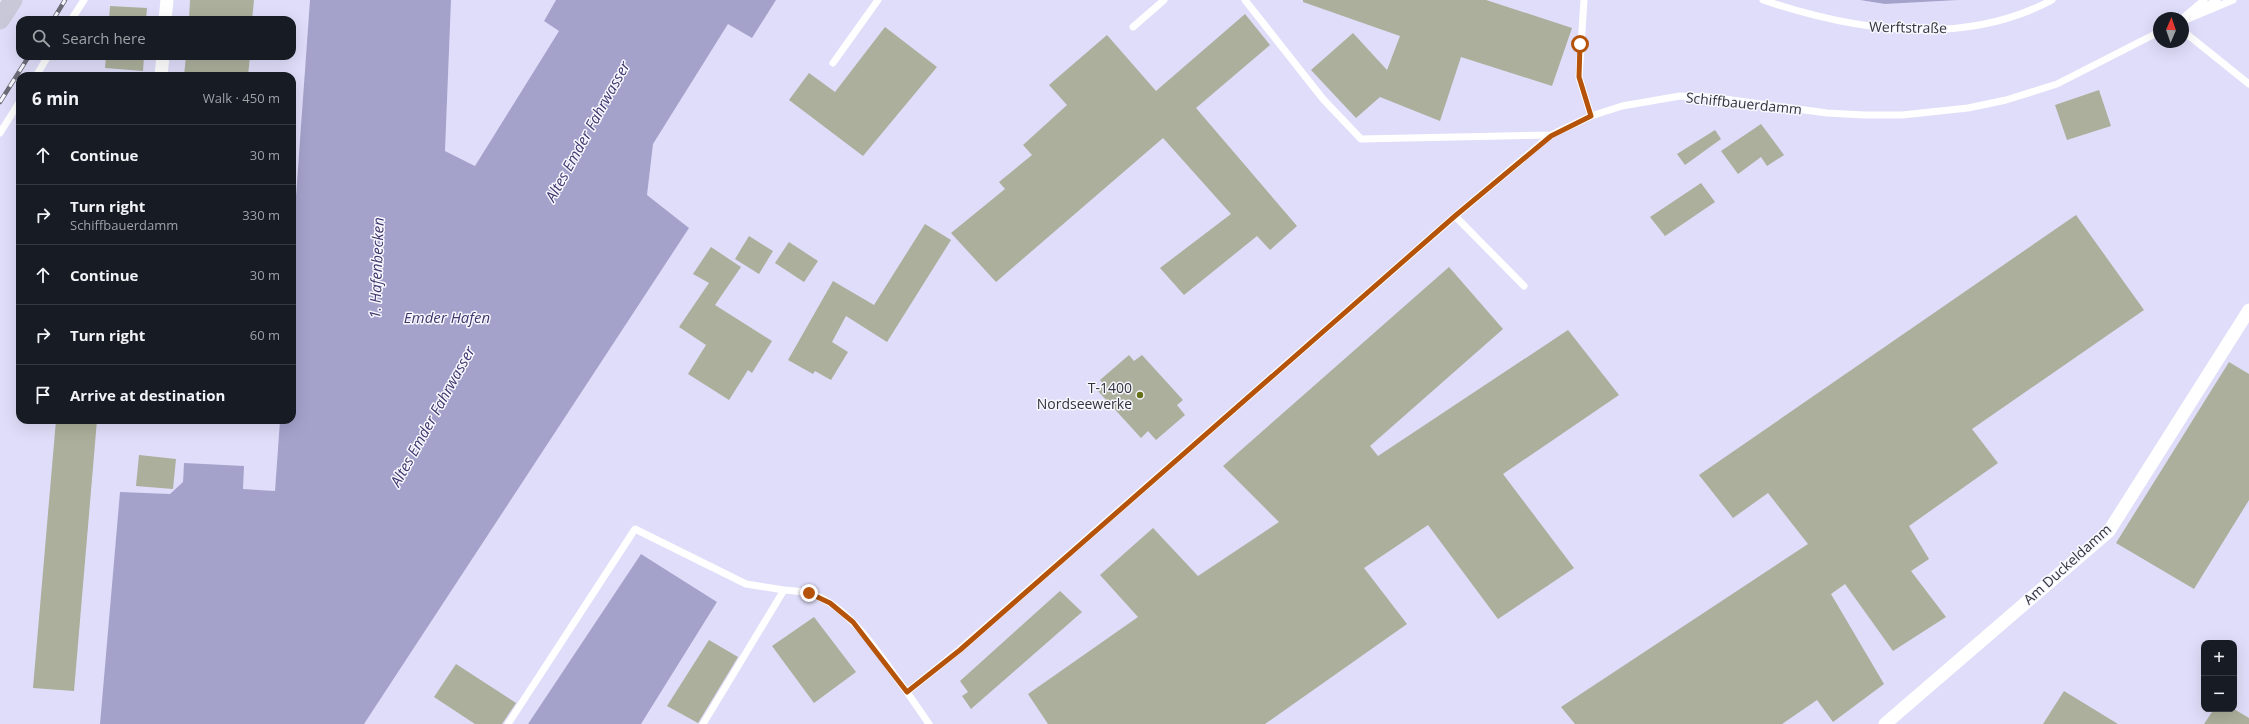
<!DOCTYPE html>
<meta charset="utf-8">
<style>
:root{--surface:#171b24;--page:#20242c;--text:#f1f3f6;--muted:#9ea1a6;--line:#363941}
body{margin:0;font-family:"Open Sans",sans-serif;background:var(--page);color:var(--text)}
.controls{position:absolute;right:12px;bottom:12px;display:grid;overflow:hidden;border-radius:8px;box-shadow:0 4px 16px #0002}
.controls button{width:36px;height:36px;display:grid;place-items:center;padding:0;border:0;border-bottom:1px solid var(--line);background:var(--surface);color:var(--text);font:20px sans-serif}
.compass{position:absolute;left:2153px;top:12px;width:36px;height:36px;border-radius:50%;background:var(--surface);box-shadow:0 4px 16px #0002;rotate:2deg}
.stop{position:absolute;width:12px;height:12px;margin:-9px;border:3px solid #b45309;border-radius:50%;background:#fff}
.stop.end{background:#b45309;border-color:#fff;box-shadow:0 1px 4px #0008}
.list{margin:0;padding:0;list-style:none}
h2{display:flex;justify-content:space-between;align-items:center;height:52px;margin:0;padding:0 16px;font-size:17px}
h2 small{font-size:13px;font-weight:400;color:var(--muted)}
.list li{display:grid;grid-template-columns:26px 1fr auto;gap:12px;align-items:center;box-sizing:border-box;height:60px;padding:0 16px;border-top:1px solid var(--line)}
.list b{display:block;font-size:15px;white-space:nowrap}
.list p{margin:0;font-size:13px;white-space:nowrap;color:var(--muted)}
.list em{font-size:13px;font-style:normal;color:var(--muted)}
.icon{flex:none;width:22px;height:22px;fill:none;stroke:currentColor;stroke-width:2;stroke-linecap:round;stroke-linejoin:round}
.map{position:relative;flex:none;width:2249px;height:724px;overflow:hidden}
.search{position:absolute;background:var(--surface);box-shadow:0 4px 16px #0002;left:16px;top:16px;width:280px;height:44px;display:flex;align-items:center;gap:10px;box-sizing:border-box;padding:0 14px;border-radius:12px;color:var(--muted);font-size:15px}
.panel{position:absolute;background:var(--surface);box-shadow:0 4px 16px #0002;left:16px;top:72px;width:280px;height:352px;border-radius:12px}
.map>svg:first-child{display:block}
</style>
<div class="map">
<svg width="2249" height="724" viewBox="0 0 2249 724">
<rect width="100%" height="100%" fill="#e9e8fd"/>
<path fill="#dfddf9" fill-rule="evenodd" d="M15 0H310L292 252V76H20V420H280L275 491 243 489V466L184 464 183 482 170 494 120 493 100 724H0V23ZM20 20H292V56H20Z
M451 0H556L544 21 559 31 476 166 445 151Z
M776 0H1860L1885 4 1958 0H2249V724H641L717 602 641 554 528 724H364L689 228 647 195 653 144 728 24 752 38ZM2159 18H2183V42H2159ZM2204 643H2234V709H2204Z"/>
<path fill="#a4a1cb" d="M310 0H451L445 151 475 166 559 31 544 21 556 0H776L752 38 728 24 653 144 647 195 689 228 364 724H100L120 492 170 494 183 482 184 463 244 466 243 489 275 491 280 420H292V252Z
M1860 0H1958L1885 4Z
M641 554 717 602 641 724H528Z"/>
<path fill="#abaf9b" d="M190 0H254L252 20H189Z
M1303 0H1486L1572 28 1552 86 1461 57 1440 121 1380 97 1356 118 1311 70 1353 33 1387 70 1400 36 1303 2Z
M110 6 147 8 146 20H109Z
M1245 14 1270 45 1196 108 1297 226 1270 250 1257 236 1184 295 1160 268 1231 214 1163 138 996 282 951 233 1005 189 999 182 1032 155 1023 145 1067 105 1049 85 1107 35 1156 91Z
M885 27 937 67 863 156 789 100 809 73 835 92Z
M106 56H144L143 71 105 68Z
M186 56H250L248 76H184Z
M2099 90 2111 126 2067 140 2055 105Z
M1761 124 1784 155 1767 166 1761 157 1738 174 1721 151Z
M1715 130 1721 139 1685 165 1677 154Z
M1701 183 1715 202 1665 236 1650 217Z
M2076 215 2144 310 1972 429 1998 463 1909 526 1929 559 1911 571 1946 617 1893 651 1845 584 1831 594 1884 684 1833 722 1817 700 1782 724H1575L1561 707 1808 544 1768 493 1733 518 1699 475Z
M925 224 951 240 887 342 846 316 832 342 848 352 831 380 815 371 813 374 788 360 833 281 874 305Z
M749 236 773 251 759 274 735 259Z
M789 242 818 261 804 282 775 263Z
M711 247 741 267 715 305 772 341 752 373 748 370 729 400 688 374 706 345 679 327 709 283 693 274Z
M1449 267 1503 329 1370 446 1378 456 1568 330 1619 395 1503 474 1574 568 1498 619 1428 525 1364 568 1407 624 1265 724H1048L1028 694 1138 617 1100 575 1153 528 1198 576 1279 522 1223 466Z
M1129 355 1134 361 1142 355 1183 400 1177 405 1185 415 1156 440 1148 431 1141 438 1098 391 1104 385 1100 380Z
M2229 362 2249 374V500L2194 589 2116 543Z
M56 420H97L74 691 33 688Z
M139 455 176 459 173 489 136 486Z
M1060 591 1082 612 971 709 962 696 968 692 960 681Z
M814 617 856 672 814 703 772 646Z
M709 640 738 657 698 723 667 706Z
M456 664 516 703 502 724H475L434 697Z
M2064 691 2118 724H2043Z
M2214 709H2234L2249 718V724H2204Z"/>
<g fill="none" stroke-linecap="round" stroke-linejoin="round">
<path stroke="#fff" stroke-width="7" d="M1245 0 1323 99 1361 139 1551 135
M1584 0 1579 77 1591 116
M1763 0C1855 31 1962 48 2052 0
M2200 10 2217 0
M2183 18 2204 0
M71 20 84 0
M2183 21 2233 0
M1133 27 1164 0
M2183 31 2249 84
M833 63 878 0
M36 76 48 56
M0 133 20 101
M1455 216 1524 286
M907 692 929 724
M508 724 635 529 746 584 784 590
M703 724 784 590C792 591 801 591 808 593 850 604 882 659 907 692L959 650 1455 216 1551 135 1591 116 1622 106 1680 96 1709 97 1827 113 1864 115H1902L1968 108 2006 100 2057 84 2159 32"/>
<path stroke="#fff" stroke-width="13" d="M165 20 167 0
M161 76 163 56
M1885 724 2109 531 2249 310"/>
<path stroke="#c9c8d9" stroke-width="19" d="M0 20 13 0"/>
<defs>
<path id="rail" d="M53 20 65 0
M0 102 29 56"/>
</defs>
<use href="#rail" stroke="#6c6b77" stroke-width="4.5"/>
<use href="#rail" stroke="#f7f7ff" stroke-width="3" stroke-dasharray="9" stroke-linecap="butt"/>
</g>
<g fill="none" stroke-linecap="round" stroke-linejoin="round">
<path stroke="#b45309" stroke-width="5" d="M809 593 830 603 853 622 907 692 960 650 1455 216 1551 136 1591 116 1579 77 1580 44"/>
</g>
<circle fill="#66711a" stroke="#f7f7ff" stroke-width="1.5" cx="1140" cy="395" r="4"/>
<g text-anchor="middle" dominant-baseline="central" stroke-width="3" stroke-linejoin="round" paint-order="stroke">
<g font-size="14" fill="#34333b" stroke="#f7f7ff">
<text transform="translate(1908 27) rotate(1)">Werftstraße</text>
<text transform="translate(1744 103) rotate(6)">Schiffbauerdamm</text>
<text transform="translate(2067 564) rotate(-42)">Am Duckeldamm</text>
</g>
<g font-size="14" fill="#34333b" stroke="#f7f7ff" text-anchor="end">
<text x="1132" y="387">T-1400<tspan x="1132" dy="16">Nordseewerke</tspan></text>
</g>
<g font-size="15" font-style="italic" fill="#40366d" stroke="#f7f7ff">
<text transform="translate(587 131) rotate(-61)">Altes Emder Fahrwasser</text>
<text transform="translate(376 268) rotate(-88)">1. Hafenbecken</text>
<text x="447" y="317">Emder Hafen</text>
<text transform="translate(432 416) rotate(-61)">Altes Emder Fahrwasser</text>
</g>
</g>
</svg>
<div class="controls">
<button>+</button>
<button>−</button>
</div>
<svg class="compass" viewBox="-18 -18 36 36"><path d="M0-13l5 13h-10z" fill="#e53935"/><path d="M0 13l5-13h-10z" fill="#9ea1a6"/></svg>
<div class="stop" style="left:1580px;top:44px"></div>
<div class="stop end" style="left:809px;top:593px"></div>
<div class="search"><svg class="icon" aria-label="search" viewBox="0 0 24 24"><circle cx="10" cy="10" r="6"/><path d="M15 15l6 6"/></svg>Search here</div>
<section class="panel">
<h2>6 min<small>Walk · 450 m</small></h2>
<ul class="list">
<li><svg class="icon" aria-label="ahead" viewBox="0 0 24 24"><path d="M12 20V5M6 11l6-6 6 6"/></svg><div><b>Continue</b></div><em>30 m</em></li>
<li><svg class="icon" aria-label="right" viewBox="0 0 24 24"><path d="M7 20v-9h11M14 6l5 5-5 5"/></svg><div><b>Turn right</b><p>Schiffbauerdamm</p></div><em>330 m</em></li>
<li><svg class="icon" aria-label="ahead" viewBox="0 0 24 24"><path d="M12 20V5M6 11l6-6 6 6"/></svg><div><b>Continue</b></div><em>30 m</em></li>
<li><svg class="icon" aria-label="right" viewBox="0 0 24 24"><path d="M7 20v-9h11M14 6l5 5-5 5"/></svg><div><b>Turn right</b></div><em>60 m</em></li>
<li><svg class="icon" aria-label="arrive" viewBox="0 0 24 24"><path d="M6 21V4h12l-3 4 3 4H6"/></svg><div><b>Arrive at destination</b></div></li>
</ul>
</section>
</div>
